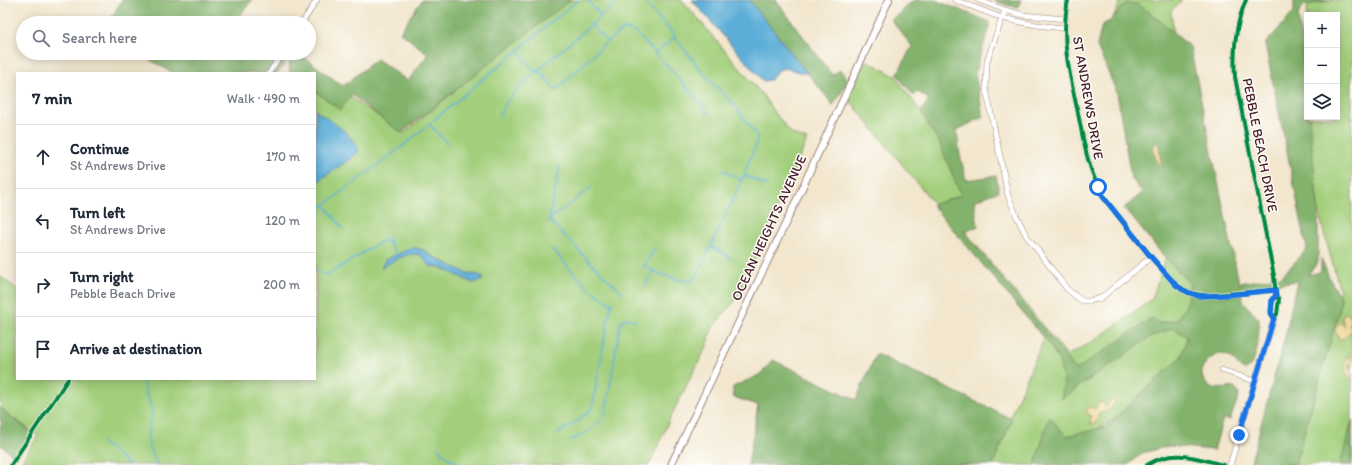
<!DOCTYPE html>
<meta charset="utf-8">
<style>
:root{--surface:#fff;--page:#f2f2f3;--text:#1f2937;--muted:#747a83;--line:#e0e1e3}
body{margin:0;font-family:Itim,sans-serif;background:var(--page);color:var(--text)}
.controls{position:absolute;right:12px;top:12px;display:grid;overflow:hidden;border-radius:0px;box-shadow:0 2px 10px #0003}
.controls button{width:36px;height:36px;display:grid;place-items:center;padding:0;border:0;border-bottom:1px solid var(--line);background:var(--surface);color:var(--text);font:20px sans-serif}
.stop{position:absolute;width:12px;height:12px;margin:-9px;border:3px solid #1a73e8;border-radius:50%;background:#fff}
.stop.end{background:#1a73e8;border-color:#fff;box-shadow:0 1px 4px #0008}
.list{margin:0;padding:0;list-style:none}
h2{display:flex;justify-content:space-between;align-items:center;height:52px;margin:0;padding:0 16px;font-size:17px}
h2 small{font-size:13px;font-weight:400;color:var(--muted)}
.list li{display:grid;grid-template-columns:26px 1fr auto;gap:12px;align-items:center;box-sizing:border-box;height:64px;padding:0 16px;border-top:1px solid var(--line)}
.list b{display:block;font-size:15px;white-space:nowrap}
.list p{margin:0;font-size:13px;white-space:nowrap;color:var(--muted)}
.list em{font-size:13px;font-style:normal;color:var(--muted)}
.icon{flex:none;width:22px;height:22px;fill:none;stroke:currentColor;stroke-width:2;stroke-linecap:round;stroke-linejoin:round}
.map{position:relative;flex:none;width:1352px;height:465px;overflow:hidden}
.search{position:absolute;background:var(--surface);box-shadow:0 2px 10px #0003;left:16px;top:16px;width:300px;height:44px;display:flex;align-items:center;gap:10px;box-sizing:border-box;padding:0 14px;border-radius:22px;color:var(--muted);font-size:15px}
.panel{position:absolute;background:var(--surface);box-shadow:0 2px 10px #0003;left:16px;top:72px;width:300px;height:308px;border-radius:0px}
.map>svg:first-child{display:block}
</style>
<div class="map">
<svg width="1352" height="465" viewBox="0 0 1352 465">
<rect width="100%" height="100%" fill="#fdfcf7"/>
<filter id="ink" filterUnits="userSpaceOnUse"><feTurbulence type="fractalNoise" baseFrequency=".025" numOctaves="2"/><feDisplacementMap in="SourceGraphic" scale="8" xChannelSelector="R" yChannelSelector="G"/><feConvolveMatrix kernelMatrix="1 2 1 2 8 2 1 2 1" color-interpolation-filters="sRGB"/></filter>
<filter id="wash" filterUnits="userSpaceOnUse"><feTurbulence type="fractalNoise" baseFrequency=".012" numOctaves="4" result="noise"/><feDisplacementMap in="SourceGraphic" scale="16" xChannelSelector="R" yChannelSelector="G"/><feGaussianBlur stdDeviation="0.9" result="paint"/><feColorMatrix in="noise" values="0 0 0 0 0 0 0 0 0 0 0 0 0 0 0 0 0 1.4 0 .05"/><feComposite in="paint" operator="in"/></filter>
<g filter="url(#wash)">
<rect width="100%" height="100%" fill="#f2e6cd"/>
<path fill="#a3cf7c" stroke="#767754" fill-rule="evenodd" d="M565 0H682L765 98 773 111 792 134 807 140 738 297 713 327 710 334 708 344 673 412 649 465H19L38 436 0 408V276L17 289V379H315V74L404 133Z
M1121 0H1182L1171 11 1183 107 1215 315 1156 395 1097 429 1049 442 1041 465H989L1044 339 848 98 866 60 895 76 955 159 968 235 1067 355 1089 344 1152 299 1168 250 1109 27Z
M1309 0H1352V465H1289L1340 290 1322 226 1294 77ZM1307 15H1337V117H1307Z"/>
<path fill="#82b26c" stroke="#66684c" d="M122 0H252L238 18 244 23H108Z
M422 0H570L401 133 352 95 340 110 315 91V73H290L289 57 278 73H173L138 53H298L343 86 377 59 408 81 428 54 400 32Z
M749 0H776L832 75 840 70 848 79C844 89 839 97 833 105Z
M914 0H935L990 22 989 28 975 72 983 117 957 130 959 150 966 180 996 176 999 191 974 201 978 226 964 232 1076 370 1152 318 1159 323 1177 320 1186 305 1190 284 1167 260 1124 208 1142 193 1131 178 1117 93 1097 46 1102 25 1110 21 1126 3 1138 4 1159 20 1190 47 1239 283 1281 277 1307 249 1265 44 1294 12V0H1333L1303 6 1298 15 1307 102V117H1309L1318 208V262L1308 275 1321 272V258L1330 280 1341 298 1340 308 1295 465H1250L1286 333 1297 281 1240 288 1244 303 1259 319C1259 333 1259 360 1246 370 1240 369 1238 365 1234 360 1222 348 1209 357 1202 368 1200 391 1219 390 1235 387L1239 395 1230 420 1223 419 1214 450 1169 446 1142 453 1128 465H1035L1049 416 1066 436 1105 427 1181 357 1187 337 1173 328 1150 337 1061 399 1064 382 1059 360 1046 339 932 205 961 195 939 142 921 112 929 99 918 92 914 96 897 75 912 46 891 20Z
M993 0H1021L1018 7 1006 5Z
M876 354 1012 419 993 465H748L758 405 733 397V387L761 374 773 360 856 400Z
M0 408 32 433 16 458 0 444V426L2 423 0 421Z
M1352 420V465H1340Z"/>
<path fill="#eeda9e" stroke="#9c7c64" d="M1156 143H1158C1159 147 1161 163 1161 165L1158 164 1154 153V146Z
M1346 313 1351 317V322L1349 324 1352 330 1344 338 1340 340 1335 330 1338 323H1340L1345 328 1342 318 1343 314Z
M1352 355V362L1349 364 1348 369 1352 372V380C1344 375 1341 359 1352 355Z
M1112 399H1114L1115 400C1113 409 1107 411 1099 414L1095 424H1091L1090 423 1091 416 1087 413 1086 409 1090 407 1095 409 1099 402H1102L1106 406Z"/>
<path fill="#5caed8" stroke="#536682" d="M692 0H749L808 74 784 68 777 71 771 80 763 81Z
M315 110C330 121 353 133 359 151L353 157 315 183Z
M411 248H416L423 250 432 256 464 272 482 276 483 280 473 283C458 277 447 267 430 266 426 263 425 259 422 256 411 249 390 263 381 268L385 260Z"/>
<g fill="none" stroke-linecap="round" stroke-linejoin="round">
<path stroke="#5caed8" stroke-width="1.5" d="M587 0 600 15
M643 0 668 28 702 72 733 104 757 136 756 144 744 175 700 270C698 273 696 278 692 280 683 285 654 271 644 267L655 248
M591 24 607 42
M518 50 533 70 540 72 556 90 607 42 620 32 625 29 636 33 675 74 705 109 708 115
M656 53 675 37
M499 116 507 101 522 84 620 0
M429 124 447 143
M722 170 742 180
M744 175 767 186
M324 204 343 229
M315 212 403 146 578 0
M550 219 591 188
M549 220 560 165
M548 221 549 220 593 265 623 293
M388 235 391 245
M712 247 731 258
M552 249 585 285 611 304 613 303
M316 269 322 274 327 275 384 240 391 246 396 256
M645 286 653 270
M143 379C142 390 150 401 152 412 152 417 150 422 149 427 146 442 150 453 158 465
M557 434 579 420 592 408 611 304
M572 440C586 433 598 427 606 412L620 324 625 318 635 320
M102 442 129 465
M437 447 446 456 461 465"/>
</g>
</g>
<g filter="url(#ink)">
<g fill="none" stroke-linecap="round" stroke-linejoin="round">
<defs>
<path id="minor" d="M955 0 1002 18 1036 25 1064 28
M978 0 1005 10 1023 15 1065 19
M1068 0C1060 38 1070 76 1078 113 1084 144 1088 170 1104 198L1151 257 1176 285 1189 293 1206 296 1275 290
M1246 0C1235 25 1233 50 1235 77L1274 276 1276 296 1279 299 1277 314 1274 318 1271 313 1273 299 1276 296
M1005 10 987 61 986 89 1008 195 1016 215 1026 235 1067 289 1078 298 1083 301H1089L1101 298 1151 257
M302 23 317 0
M269 73 282 53
M1222 370 1254 381
M11 465 68 379
M1147 465C1173 448 1196 458 1224 465
M1230 465 1274 318"/>
<path id="major" d="M671 465 797 199 889 0"/>
</defs>
<use href="#minor" stroke="#9e827c" stroke-width="6"/>
<use href="#major" stroke="#9e827c" stroke-width="8"/>
<use href="#minor" stroke="#fff" stroke-width="5"/>
<use href="#major" stroke="#fff" stroke-width="6"/>
<defs>
<path id="cycleway" d="M1068 0C1060 38 1070 76 1078 113 1084 144 1088 170 1104 198L1151 257 1176 285 1189 293 1206 296 1275 290
M1246 0C1235 25 1233 50 1235 77L1274 276 1276 296 1279 299 1277 314 1274 318 1271 313 1273 299 1276 296
M11 465 68 379
M1147 465C1173 448 1196 458 1224 465"/>
</defs>
<use href="#cycleway" stroke="#fdfcf7" stroke-width="6"/>
<use href="#cycleway" stroke="#00873e" stroke-width="4"/>
</g>
</g>
<g fill="none" stroke-linecap="round" stroke-linejoin="round" filter="url(#ink)">
<path stroke="#1a73e8" stroke-width="5" d="M1098 187 1104 198 1151 257 1176 285 1183 290 1198 296H1206L1228 295 1275 290 1276 296 1272 299 1271 313 1274 318 1239 435"/>
</g>
<g text-anchor="middle" dominant-baseline="central" stroke-width="3" stroke-linejoin="round" paint-order="stroke">
<g font-size="14" fill="#4a1f2b" stroke="#fdfcf7">
<text transform="translate(1088 98) rotate(80)">ST ANDREWS DRIVE</text>
<text transform="translate(1260 145) rotate(79)">PEBBLE BEACH DRIVE</text>
<text transform="translate(769 228) rotate(-65)">OCEAN HEIGHTS AVENUE</text>
</g>
</g>
</svg>
<div class="controls">
<button>+</button>
<button>−</button>
<button><svg class="icon" aria-label="layers" viewBox="0 0 24 24"><path d="M12 4l9 5-9 5-9-5zM3 14l9 5 9-5"/></svg></button>
</div>
<div class="stop" style="left:1098px;top:187px"></div>
<div class="stop end" style="left:1239px;top:435px"></div>
<div class="search"><svg class="icon" aria-label="search" viewBox="0 0 24 24"><circle cx="10" cy="10" r="6"/><path d="M15 15l6 6"/></svg>Search here</div>
<section class="panel">
<h2>7 min<small>Walk · 490 m</small></h2>
<ul class="list">
<li><svg class="icon" aria-label="ahead" viewBox="0 0 24 24"><path d="M12 20V5M6 11l6-6 6 6"/></svg><div><b>Continue</b><p>St Andrews Drive</p></div><em>170 m</em></li>
<li><svg class="icon" aria-label="left" viewBox="0 0 24 24"><path d="M17 20v-9H6M10 6l-5 5 5 5"/></svg><div><b>Turn left</b><p>St Andrews Drive</p></div><em>120 m</em></li>
<li><svg class="icon" aria-label="right" viewBox="0 0 24 24"><path d="M7 20v-9h11M14 6l5 5-5 5"/></svg><div><b>Turn right</b><p>Pebble Beach Drive</p></div><em>200 m</em></li>
<li><svg class="icon" aria-label="arrive" viewBox="0 0 24 24"><path d="M6 21V4h12l-3 4 3 4H6"/></svg><div><b>Arrive at destination</b></div></li>
</ul>
</section>
</div>
